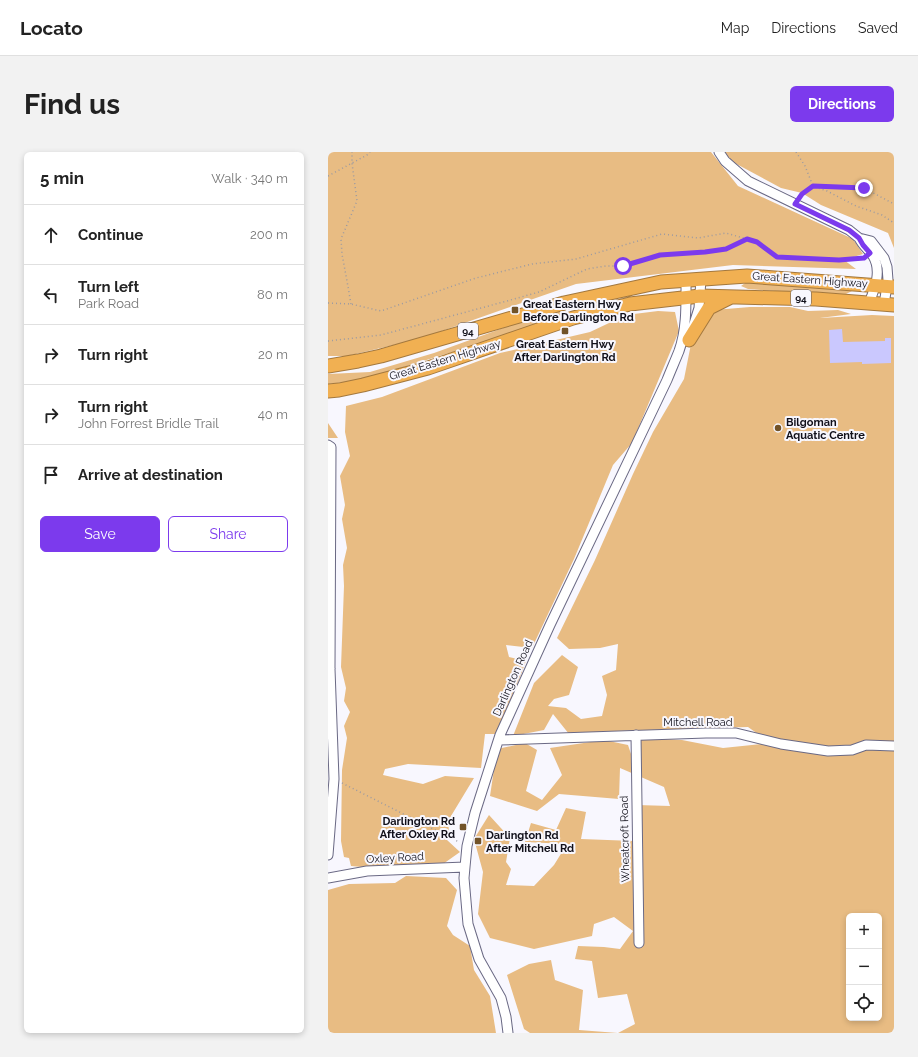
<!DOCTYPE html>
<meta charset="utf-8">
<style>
:root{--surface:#fff;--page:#f2f2f2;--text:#222;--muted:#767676;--line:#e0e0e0;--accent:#7c3aed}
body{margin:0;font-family:Raleway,sans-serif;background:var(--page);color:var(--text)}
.controls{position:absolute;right:12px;bottom:12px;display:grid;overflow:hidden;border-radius:6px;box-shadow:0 2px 6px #0003}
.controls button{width:36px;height:36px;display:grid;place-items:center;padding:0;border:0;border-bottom:1px solid var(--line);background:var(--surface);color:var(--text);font:20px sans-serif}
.stop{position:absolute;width:12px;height:12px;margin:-9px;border:3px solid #7c3aed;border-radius:50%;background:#fff}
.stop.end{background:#7c3aed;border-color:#fff;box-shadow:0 1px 4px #0008}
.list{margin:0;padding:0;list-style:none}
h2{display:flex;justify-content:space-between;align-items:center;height:52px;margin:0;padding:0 16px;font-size:17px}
h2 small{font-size:13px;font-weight:400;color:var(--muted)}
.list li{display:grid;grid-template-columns:26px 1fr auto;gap:12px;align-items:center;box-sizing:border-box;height:60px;padding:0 16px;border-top:1px solid var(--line)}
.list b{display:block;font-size:15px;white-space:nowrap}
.list p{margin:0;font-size:13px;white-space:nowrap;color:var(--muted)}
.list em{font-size:13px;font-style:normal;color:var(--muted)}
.actions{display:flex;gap:8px;padding:12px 16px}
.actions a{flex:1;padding:9px 0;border:1px solid var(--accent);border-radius:6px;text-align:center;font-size:14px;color:var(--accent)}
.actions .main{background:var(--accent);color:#fff}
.icon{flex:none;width:22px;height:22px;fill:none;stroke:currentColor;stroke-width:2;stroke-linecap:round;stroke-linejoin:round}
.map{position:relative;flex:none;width:566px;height:881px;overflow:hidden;border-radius:6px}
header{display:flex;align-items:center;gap:24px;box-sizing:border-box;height:56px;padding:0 20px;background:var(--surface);border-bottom:1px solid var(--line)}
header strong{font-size:19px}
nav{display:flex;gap:22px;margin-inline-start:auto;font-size:14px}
.intro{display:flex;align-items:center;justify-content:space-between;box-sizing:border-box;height:96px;padding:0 24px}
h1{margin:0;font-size:28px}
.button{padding:10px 18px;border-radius:6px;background:var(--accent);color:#fff;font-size:14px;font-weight:700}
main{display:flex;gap:24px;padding:0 24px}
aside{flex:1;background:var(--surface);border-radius:6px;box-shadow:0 2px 6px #0003}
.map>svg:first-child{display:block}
</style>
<header>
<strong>Locato</strong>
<nav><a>Map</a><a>Directions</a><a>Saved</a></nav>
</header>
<div class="intro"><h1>Find us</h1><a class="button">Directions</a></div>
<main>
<aside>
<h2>5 min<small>Walk · 340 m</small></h2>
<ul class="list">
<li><svg class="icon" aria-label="ahead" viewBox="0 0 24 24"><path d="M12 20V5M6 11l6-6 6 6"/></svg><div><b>Continue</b></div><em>200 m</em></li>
<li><svg class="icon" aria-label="left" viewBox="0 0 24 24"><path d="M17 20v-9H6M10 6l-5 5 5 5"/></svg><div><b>Turn left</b><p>Park Road</p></div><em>80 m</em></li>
<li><svg class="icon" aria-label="right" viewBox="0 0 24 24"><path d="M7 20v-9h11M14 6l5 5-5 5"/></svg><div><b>Turn right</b></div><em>20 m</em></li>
<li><svg class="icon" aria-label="right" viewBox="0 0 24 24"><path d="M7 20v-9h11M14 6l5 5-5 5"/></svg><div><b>Turn right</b><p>John Forrest Bridle Trail</p></div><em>40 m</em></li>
<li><svg class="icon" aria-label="arrive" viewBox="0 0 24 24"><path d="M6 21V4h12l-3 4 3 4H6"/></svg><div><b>Arrive at destination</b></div></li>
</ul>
<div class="actions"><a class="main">Save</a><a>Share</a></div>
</aside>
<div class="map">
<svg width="566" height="881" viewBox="0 0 566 881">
<rect width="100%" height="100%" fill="#f8f7fe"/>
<path fill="#e8bc83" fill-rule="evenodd" d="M0 0H383L410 34 525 87 535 102 516 108 528 117 405 113 248 132 91 187 19 204H0Z
M396 0H566V96L560 81 493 53 474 41 453 36 401 8Z
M420 129 524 139 518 142H489L420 137 413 134Z
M422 155H462L480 159 510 158 523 162 492 166 544 163 566 164V881H202L196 877 179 823 201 812 223 808 227 828 255 838 251 878 290 881 307 872 299 842 270 846 264 809 247 807 250 794 276 795 292 797 305 779 286 765 266 772 264 784 206 797 162 786 150 762 155 720 146 687 161 663 182 686 178 710 183 717 178 733 206 734 226 713 239 692 197 690 203 671 228 678 238 656 258 660 253 687 306 689 309 653 342 654 336 635 292 616 291 647 231 642 209 659 162 644 169 597 197 591 209 598 198 639 214 648 234 623 222 596 276 588 300 593 305 608 309 586 354 588 395 596 443 591 420 575 287 579 270 583 241 582 225 562 216 578 185 584 206 531 234 503 250 515 241 543 226 547 220 554 238 556 253 567 274 564 279 543 274 524 288 518 290 492 272 496 241 497 229 486 267 408 305 322 325 280 356 227 364 187 386 158ZM521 764H551V866H521Z
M236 157 240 162 225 170 121 201 34 228 0 232V222L42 220 106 201 200 167Z
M330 159 347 160 351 179 304 291 285 313 246 407 204 496 178 493 181 505 198 509 192 525 168 582H157L153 616 80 612 57 617 55 623 95 632 117 624 146 626 120 669 121 680H102L119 688 132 700 115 712 34 715 23 714 21 706 16 705 13 689 14 618 19 586 16 574 22 560 16 549 18 536 13 515 16 434 15 413 19 396 14 367 17 353 12 324 22 304 17 280 18 254 54 245 172 201 262 180 298 163Z
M0 271 10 286H0Z
M78 724 118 726 129 738 119 774 125 783 142 794 146 818 162 844 168 881H0V738L21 732 67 731Z"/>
<path fill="#cac8fe" d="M514 177 515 190 557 189V186H563V211L534 212V210L502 211 501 178Z"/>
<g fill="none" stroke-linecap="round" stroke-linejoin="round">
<defs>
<path id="minor" d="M391 0 397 9 420 29 521 78 531 86 543 89 556 106 559 115 560 128 556 152
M531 86C535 94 540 97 545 104 554 119 547 136 541 151
M365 175 371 156 373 127
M0 293 3 295 2 517 6 627 0 703
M308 583 311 791
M171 588 378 581H408L453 592 500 599 524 598 538 593 566 594
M0 726 39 719 137 715
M180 881 178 865 173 846 151 807 140 772 136 726 137 715 139 694 147 661 172 583 222 473 339 228C343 218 347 209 351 199 359 177 358 151 358 128"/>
<path id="highway" d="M361 188 381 156 403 145
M0 214 30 209 53 204 236 151 333 130 419 124 566 135
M0 239 11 238 35 233 100 216 245 166 302 152 372 144 488 147 566 153"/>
</defs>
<use href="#minor" stroke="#6a6984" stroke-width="11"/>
<use href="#highway" stroke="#a3783e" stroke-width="15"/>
<path stroke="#9b9aa2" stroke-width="1.5" stroke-dasharray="1 3" stroke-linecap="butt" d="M468 0 477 14 485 34 536 36 566 52
M0 24 39 3 42 0
M487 35 499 39 528 54 554 63 566 71
M472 45 474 42 484 35
M0 151 23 152 53 159 148 126 204 112 248 107 334 82 370 86 398 81 429 90 449 105 511 108 535 106
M23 152 19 129 14 102 13 87 29 49 24 11V0
M0 189 53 183 179 149 211 140 259 117 278 114H295L332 103 377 100 398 97 418 87
M14 631 131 690"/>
<use href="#minor" stroke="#fff" stroke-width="9"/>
<use href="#highway" stroke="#f1b052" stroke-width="13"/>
</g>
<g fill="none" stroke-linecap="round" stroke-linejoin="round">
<path stroke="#7c3aed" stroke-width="5" d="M295 114 332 103 377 100 398 97 419 87 429 90 449 105 511 108 536 106 542 101 535 93 531 86 521 78 467 52 474 42 485 34 536 36"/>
</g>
<g fill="#725328" stroke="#f8f7fe" stroke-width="1.5">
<rect x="183" y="154" width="8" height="8" rx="2"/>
<rect x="233" y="175" width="8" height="8" rx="2"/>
<circle cx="450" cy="276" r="4"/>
<rect x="131" y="671" width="8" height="8" rx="2"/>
<rect x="146" y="685" width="8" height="8" rx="2"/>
</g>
<g text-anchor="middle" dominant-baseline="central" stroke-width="4" stroke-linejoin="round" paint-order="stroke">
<g fill="#f8f7fe" stroke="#56555e" stroke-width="1">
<rect x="463" y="138" width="20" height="16" rx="3"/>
<rect x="130" y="171" width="20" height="16" rx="3"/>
</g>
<g font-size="10" font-weight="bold" fill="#11101a">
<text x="473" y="146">94</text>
<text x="140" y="179">94</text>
</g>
<g font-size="11" fill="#11101a" stroke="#f8f7fe">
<text transform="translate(482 128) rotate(4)">Great Eastern Highway</text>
<text transform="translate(117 208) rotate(-17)">Great Eastern Highway</text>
<text transform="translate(185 526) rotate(-66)">Darlington Road</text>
<text x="370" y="570">Mitchell Road</text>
<text transform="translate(297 687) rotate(-91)">Wheatcroft Road</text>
<text transform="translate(67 706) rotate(-3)">Oxley Road</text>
</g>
<g font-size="11" font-weight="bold" fill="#11101a" stroke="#f8f7fe" text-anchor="start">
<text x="195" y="152">Great Eastern Hwy<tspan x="195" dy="13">Before Darlington Rd</tspan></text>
<text x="237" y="192" text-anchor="middle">Great Eastern Hwy<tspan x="237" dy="13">After Darlington Rd</tspan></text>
<text x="458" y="270">Bilgoman<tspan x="458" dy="13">Aquatic Centre</tspan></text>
<text x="127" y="669" text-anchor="end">Darlington Rd<tspan x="127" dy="13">After Oxley Rd</tspan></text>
<text x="158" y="683">Darlington Rd<tspan x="158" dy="13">After Mitchell Rd</tspan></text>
</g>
</g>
</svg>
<div class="controls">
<button>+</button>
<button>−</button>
<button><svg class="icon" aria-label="locate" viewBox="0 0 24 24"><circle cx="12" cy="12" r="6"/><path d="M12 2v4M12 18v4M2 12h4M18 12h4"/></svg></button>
</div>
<div class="stop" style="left:295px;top:114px"></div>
<div class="stop end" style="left:536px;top:36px"></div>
</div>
</main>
